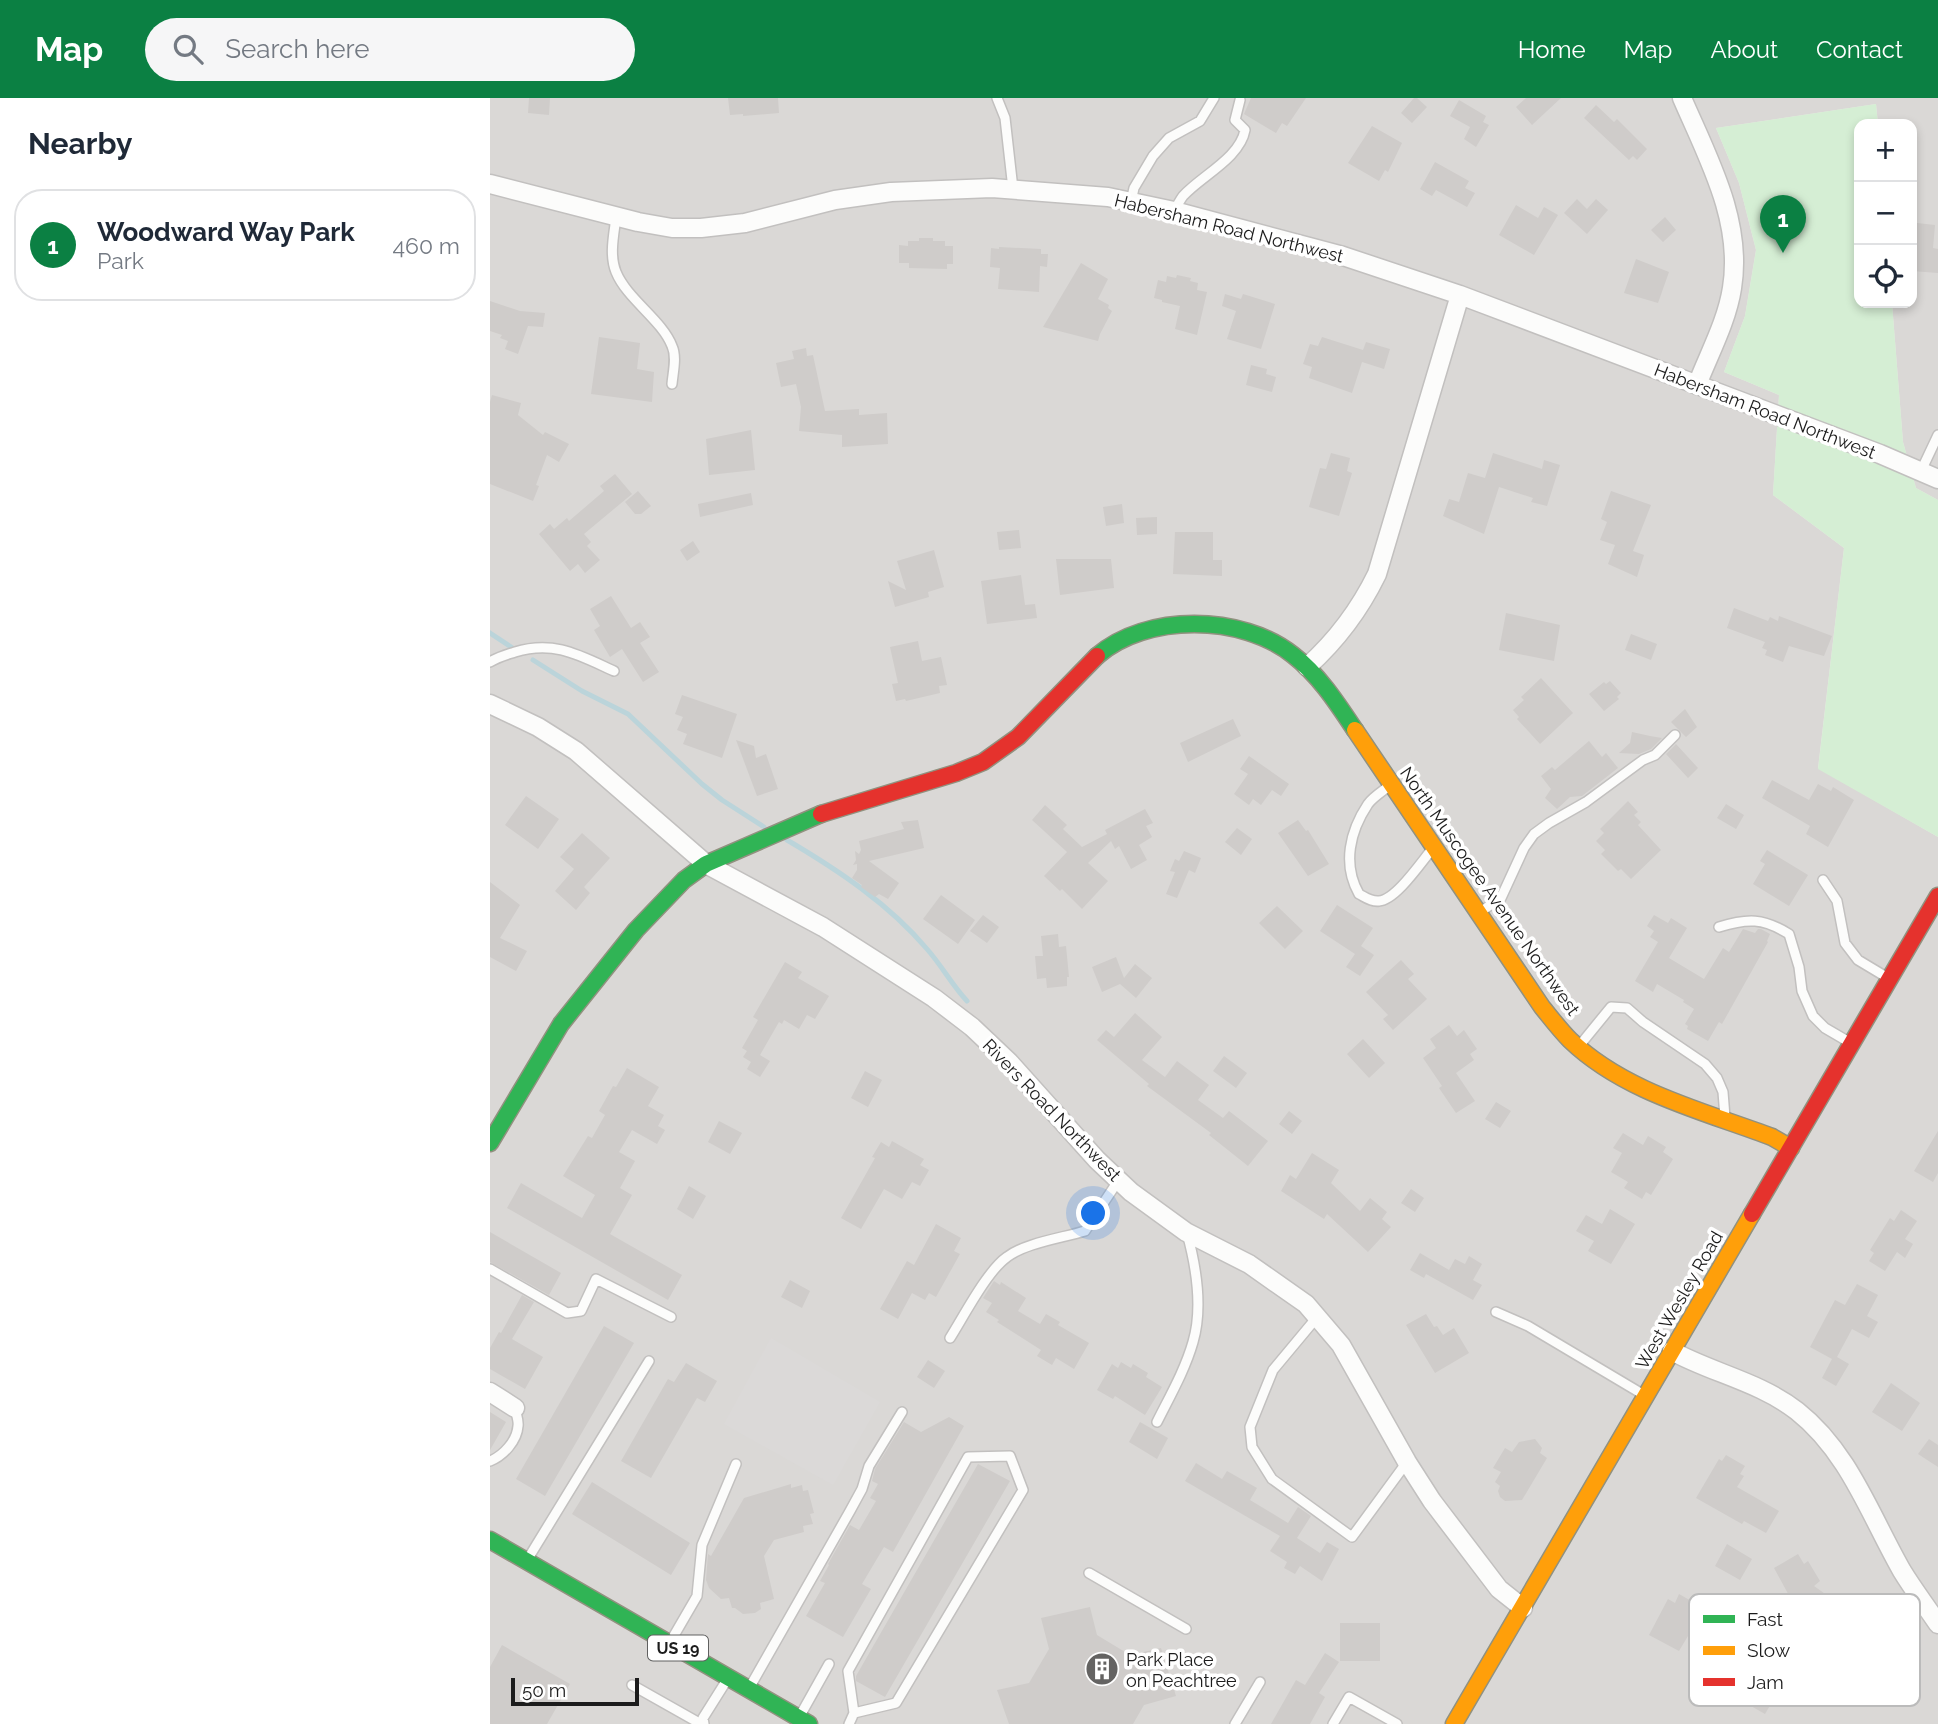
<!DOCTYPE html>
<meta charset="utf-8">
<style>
:root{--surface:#fff;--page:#f6f6f7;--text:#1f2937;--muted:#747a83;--line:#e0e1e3;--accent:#0b8043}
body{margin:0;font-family:Raleway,sans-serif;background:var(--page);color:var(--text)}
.controls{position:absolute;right:21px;top:21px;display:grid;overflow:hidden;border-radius:14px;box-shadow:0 4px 10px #0003}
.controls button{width:63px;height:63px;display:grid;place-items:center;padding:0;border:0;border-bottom:2px solid var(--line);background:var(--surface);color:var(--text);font:35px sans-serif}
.scale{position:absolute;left:21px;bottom:18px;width:128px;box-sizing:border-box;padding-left:7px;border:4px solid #1c1c1c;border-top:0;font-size:19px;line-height:24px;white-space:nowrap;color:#1c1c1c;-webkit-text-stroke:5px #fff;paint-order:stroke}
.you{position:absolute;left:604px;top:1116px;width:24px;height:24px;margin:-18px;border:5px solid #fff;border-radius:50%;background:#1a73e8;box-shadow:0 0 0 10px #1a73e833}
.badge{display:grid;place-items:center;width:46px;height:46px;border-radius:50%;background:var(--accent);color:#fff;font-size:23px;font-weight:700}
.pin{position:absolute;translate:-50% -58px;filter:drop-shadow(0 2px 4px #0008)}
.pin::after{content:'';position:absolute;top:37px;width:24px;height:21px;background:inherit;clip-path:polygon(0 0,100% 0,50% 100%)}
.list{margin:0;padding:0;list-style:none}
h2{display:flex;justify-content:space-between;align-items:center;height:91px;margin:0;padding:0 28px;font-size:30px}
h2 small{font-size:23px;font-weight:400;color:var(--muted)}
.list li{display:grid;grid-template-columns:46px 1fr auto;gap:21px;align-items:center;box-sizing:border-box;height:112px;margin:0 14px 14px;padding:0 14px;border:2px solid var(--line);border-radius:28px}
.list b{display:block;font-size:26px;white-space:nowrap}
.list p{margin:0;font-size:23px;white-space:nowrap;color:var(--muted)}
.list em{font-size:23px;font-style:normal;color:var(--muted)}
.icon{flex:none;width:38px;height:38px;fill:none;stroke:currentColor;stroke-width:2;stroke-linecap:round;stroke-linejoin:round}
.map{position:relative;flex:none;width:1448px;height:1626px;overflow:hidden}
header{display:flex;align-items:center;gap:42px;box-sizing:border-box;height:98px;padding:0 35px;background:var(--accent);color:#fff}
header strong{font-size:33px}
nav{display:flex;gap:38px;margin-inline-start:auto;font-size:24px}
.search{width:490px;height:63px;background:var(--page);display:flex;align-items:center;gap:18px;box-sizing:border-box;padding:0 24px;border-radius:38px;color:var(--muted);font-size:26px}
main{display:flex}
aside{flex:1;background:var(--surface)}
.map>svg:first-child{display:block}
</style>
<header>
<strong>Map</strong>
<div class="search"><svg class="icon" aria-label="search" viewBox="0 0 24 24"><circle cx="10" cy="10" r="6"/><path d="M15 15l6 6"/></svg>Search here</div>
<nav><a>Home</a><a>Map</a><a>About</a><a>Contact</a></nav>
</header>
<main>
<aside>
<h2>Nearby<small></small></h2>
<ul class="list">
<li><span class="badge">1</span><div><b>Woodward Way Park</b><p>Park</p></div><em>460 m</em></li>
</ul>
</aside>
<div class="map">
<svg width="1448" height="1626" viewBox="0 0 1448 1626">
<rect width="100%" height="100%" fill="#ebe8e5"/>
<path fill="#dad8d6" d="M0 0H1448V402L1426 390 1413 344 1402 205H1422V26H1388L1386 6 1226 30 1249 85 1266 152 1255 218 1234 274 1289 297 1283 397 1354 450 1328 670 1448 739V1626H0Z"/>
<path fill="#d5eed4" d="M1386 6 1388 26H1369V205H1402L1413 344 1426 390 1448 402V739L1328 671 1354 450 1283 397 1289 297 1234 274 1255 218 1266 152 1249 85 1226 30Z"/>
<path fill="#dbd9d8" d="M281 1240 390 1304 343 1387 234 1326Z"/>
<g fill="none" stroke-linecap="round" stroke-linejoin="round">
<path stroke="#bbd4da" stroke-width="5" d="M0 535 27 553
M43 562 92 593 138 616 212 686 232 702 274 729
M297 742C348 772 399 806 437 851 452 868 462 887 477 903"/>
</g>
<path fill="#cfccca" d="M39 0H60L59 17 38 15Z
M238 0H288L289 15 253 18V16L240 17Z
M761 0H816L797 28 792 25 786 35 754 16Z
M924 0H927L937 9 922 25 911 15Z
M1036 0H1071L1042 27 1026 9Z
M969 2 996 18 993 24 999 27 986 49 974 41 980 29 960 18Z
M1106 7 1124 24 1127 21 1157 51 1147 62 1143 58 1139 62 1094 20Z
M882 28 912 45 898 74 895 72 889 83 858 65Z
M945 64 979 83 975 90 985 95 977 109 946 92 942 98 930 91Z
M1087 101 1097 111 1106 101 1118 112 1097 136 1074 115Z
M1026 107 1048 120 1054 109 1068 117 1044 157 1009 137Z
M1175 119 1186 132 1173 144 1161 132Z
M1427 125 1445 127 1443 150 1448 151V175L1422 173Z
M429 140H443V143H455V148H463V166H457V171L419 170V165H409V147L418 148V143H429Z
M509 149 551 151V156H558L557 169 550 168 549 194 508 191 510 170 500 169 501 150 509 151Z
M1146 161 1179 174 1168 205 1134 195Z
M591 165 618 181 608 201 619 207 618 210 622 213 610 236 608 243 553 229Z
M687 177 701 180 700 183 708 185 707 192 717 194 707 237 685 231 690 208 672 204V202L664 200 668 182 676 184 677 178 686 180Z
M735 196 751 201 753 196 785 206 771 251 737 241 746 213 732 208Z
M0 203 30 213 55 215 53 229 38 228 28 256 15 251 18 243 10 240 12 237 0 233Z
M109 239 150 245 147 271 164 274 162 304 101 296Z
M832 239 873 252 876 244 900 251 894 271 872 264 862 295 819 280 822 269 813 266 820 246 828 248Z
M316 250 317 258 323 257 335 313 369 311V317L397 315 398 346 352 349V337L309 333 311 309 306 286 291 289 286 265 304 261 302 253Z
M761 267 777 271 776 276 786 279 782 294 756 287Z
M2 297 31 305 28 317 53 337 55 334 79 346 69 364 57 357 46 387 49 388 43 403 0 386V304Z
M261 332 265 372 219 377 216 341Z
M841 355 860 360 857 373 862 375 849 418 819 409 830 370 836 371Z
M1003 355 1052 371 1054 362 1070 367 1057 408 1041 404 1043 400 1009 389 994 436 953 418 959 401 969 404 978 375 995 380Z
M125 376 142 396 94 436 101 444 97 448 110 462 95 475 88 466 80 473 49 436 60 426 64 431 77 420 79 423 114 393 110 388Z
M148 393 161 408 151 416H145L135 404Z
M1121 393 1161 407 1143 453 1154 457 1147 479 1118 466 1125 447 1110 442 1117 424 1111 421Z
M261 395 263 407 210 419 208 406Z
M632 406 634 425 616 428 613 409Z
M667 419V436L647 437 646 420Z
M529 432 531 450 509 452 507 434Z
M685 434H723V462H732V478L683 476Z
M203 443 210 454 197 463 190 452Z
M444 452 454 489 438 494 439 499 405 509 398 483 416 492 407 463Z
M566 461H621L624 490 570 497Z
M531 477 535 507 545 506 547 520 497 526 491 483Z
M121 498 141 530 150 524 160 539 150 545 169 574 153 584 132 551 120 559 104 532 110 528 100 511Z
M1244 510 1278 523 1280 519 1288 523 1289 518 1342 538 1334 558 1299 548 1293 564 1275 557 1277 552 1272 550 1275 544 1237 530Z
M1016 515 1070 527 1064 563 1009 552Z
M1141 536 1167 546 1161 562 1135 552Z
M428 543 432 563 451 559 457 587 449 588 450 595 416 603 415 601 406 603 402 586 408 585 400 549Z
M1051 580 1083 615 1050 646 1027 621 1029 619 1023 612 1034 602 1031 599Z
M1120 583 1131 595 1127 599 1129 601 1114 613 1099 596 1114 584 1116 586Z
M192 597 247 616 232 660 193 646 197 636 187 632 193 619 185 616Z
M1195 611 1207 629 1196 639 1181 624Z
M743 621 751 638 698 664 690 645Z
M1142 634 1160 638 1172 640 1161 651 1149 656 1129 655 1140 645Z
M246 642 264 648 266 660 276 656 288 691 267 698Z
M1099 643 1112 659 1116 655 1128 670 1092 698 1080 699 1067 711 1055 700 1061 691 1051 678 1062 669 1065 672Z
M1186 646 1208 670 1198 680 1176 656Z
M759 658 799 686 791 698 782 692 771 707 763 701 759 707 744 696 758 676 750 671Z
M1282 682 1319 702 1328 686 1341 693 1343 689 1364 702 1338 749 1316 736 1320 728 1272 700Z
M36 698 69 721 48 751 15 727Z
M1138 703 1148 714 1144 717 1151 724 1148 727 1171 752 1141 781 1131 771 1128 773 1111 756 1115 752 1106 743 1114 735 1110 731Z
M1236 706 1254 717 1246 731 1227 720Z
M555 707 577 727 573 731 592 749 617 736 615 732 655 711 663 725 656 728 662 739 649 747 657 762 641 771 629 748 625 751 621 743 598 765 618 783 592 811 572 791 570 793 554 778 577 754 542 722Z
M428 722 434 750 379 763 409 785 398 801 389 796 385 799 371 789 372 787 362 780 367 772V766L363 767 366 762 365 753 369 756 371 752 369 743 414 731 411 724Z
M808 722 816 733 818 732 839 766 818 778 788 735Z
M747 730 762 741 751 757 735 744Z
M92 735 120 760 94 789 100 795 86 812 65 793 84 771 70 759Z
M1277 752 1318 777 1299 808 1263 786 1275 766 1270 763Z
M694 753 711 760 705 775 699 772 687 800 676 796 685 774 680 773 685 761 689 763Z
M0 784 30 807 10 840 37 853 26 873 0 859Z
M451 797 485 822 468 846 433 821Z
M847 807 883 830 871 848 884 857 870 878 856 869 865 856 830 833Z
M787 808 813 833 795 851 769 825Z
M493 817 509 829 497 845 480 833Z
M1164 817 1178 825 1181 820 1197 830 1179 860 1214 881 1233 850 1239 854 1253 831 1265 835 1268 831H1271L1280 836 1277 843 1278 844 1232 926 1229 924 1218 943 1197 931 1198 928 1195 926 1204 911 1193 904 1194 902 1167 886 1163 894 1145 883 1168 844 1160 839 1164 833 1157 828Z
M568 836 569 849 576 848 579 879H577V888L557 890 556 880 547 881 545 858H553L551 838Z
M626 859 634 880 645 866 662 880 646 900 630 886 612 894 602 869Z
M911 862 924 876 918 881 937 901 903 932 893 921 898 917 876 894Z
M295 864 312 874 308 880 339 898 325 921 317 917 309 931 294 922 292 926 289 924 270 957 280 963 270 979 257 971 261 964 253 959 257 953 252 950 268 922 263 919Z
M645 915 672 939 652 962 675 979 687 963 719 987 708 1002 733 1020 739 1013 778 1043 758 1068 719 1037 721 1035 657 988 659 986 607 942 616 932 624 939Z
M959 927 967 938 974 932 987 951 980 956 984 962 966 975 985 1003 966 1015 949 990 952 988 933 960 946 950 940 941Z
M873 941 895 965 879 980 857 956Z
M734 958 757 975 746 990 723 973Z
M137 970 169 989 158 1008 174 1017 168 1028 175 1032 167 1046 142 1032 129 1054 145 1063 130 1090 142 1097 120 1136 192 1177 178 1202 17 1110 31 1085 92 1120 105 1097 73 1078 98 1038 102 1040 115 1017 109 1013 123 988 126 989Z
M375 973 392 982 378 1009 361 1000Z
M1006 1004 1021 1013 1010 1030 995 1021Z
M799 1013 812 1023 802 1036 789 1026Z
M229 1023 252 1035 240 1056 218 1044Z
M1448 1033V1075L1443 1084 1424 1073Z
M1133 1035 1153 1047 1158 1038 1176 1049 1173 1054 1183 1061 1161 1097 1156 1094 1152 1101 1134 1090 1138 1084 1121 1074 1132 1055 1123 1050Z
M402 1043 434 1061 430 1067 439 1072 430 1088 422 1084 412 1101 394 1091 371 1131 351 1120 385 1060 382 1059 391 1044 399 1049Z
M822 1055 849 1072 841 1085 870 1113 880 1100 897 1114 892 1121 901 1129 878 1154 837 1116 834 1121 791 1093 800 1077 806 1081Z
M199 1088 216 1098 203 1121 187 1111Z
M921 1091 934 1100 925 1114 911 1105Z
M1120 1111 1145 1126 1121 1166 1098 1153 1104 1143 1086 1133 1096 1117 1112 1126Z
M1411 1112 1427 1123 1415 1141 1423 1146 1415 1160 1407 1154 1395 1173 1379 1163 1384 1155 1380 1152 1400 1120 1404 1123Z
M446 1126 471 1140 464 1153 470 1156 446 1199 439 1195 435 1202 422 1195 408 1221 390 1211 417 1163 424 1167Z
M0 1134 71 1175 59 1197 0 1164Z
M930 1155 959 1172 965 1161 975 1166 979 1158 992 1166 983 1182 992 1187 983 1202 936 1176 934 1180 920 1172Z
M300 1182 320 1193 312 1210 291 1199Z
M504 1183 510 1187 511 1184 536 1200 528 1213 550 1226 556 1216 570 1224 568 1227 599 1245 584 1271 566 1260 562 1267 547 1258 551 1252 507 1224 509 1222 496 1214 502 1205 493 1200Z
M1367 1186 1388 1197 1377 1218 1388 1224 1379 1240 1362 1231 1347 1259 1359 1266 1346 1288 1332 1280 1342 1261 1320 1249 1345 1202 1355 1207Z
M32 1197 44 1204 22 1241 53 1259 35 1291 0 1271V1250L9 1234 11 1235Z
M936 1216 944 1229 947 1228 953 1237 964 1230 979 1255 945 1275 916 1227Z
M114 1228 144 1245 55 1398 26 1381Z
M438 1262 455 1273 444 1290 427 1279Z
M631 1264 641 1270 643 1266 658 1275 656 1279 672 1289 655 1317 625 1298 623 1301 607 1292 622 1266 628 1270Z
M196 1265 227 1283 215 1304 207 1300 161 1380 131 1363 178 1281 184 1284Z
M1401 1285 1430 1305 1412 1333 1382 1314Z
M0 1314 16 1324 0 1352Z
M459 1319 474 1328 403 1454 394 1449 372 1486 381 1491 353 1539 316 1518 335 1485 330 1483 339 1467 338 1466 360 1427 369 1432 386 1403 380 1400 388 1386 382 1383 385 1371 414 1324 431 1334Z
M650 1324 678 1340 667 1361 639 1344Z
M1045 1341 1052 1350 1050 1355 1057 1360 1032 1402 1015 1403 1010 1399 1008 1393 1010 1388 1005 1384 1011 1374 1003 1370 1015 1350 1022 1354 1029 1344Z
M1439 1341 1448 1347V1369L1428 1356Z
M1236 1357 1255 1368 1250 1376 1254 1378 1247 1389 1289 1413 1276 1435 1254 1423 1252 1426 1206 1400 1229 1361 1232 1363Z
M706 1365 732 1381 737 1373 767 1390 760 1402 798 1425 808 1409 821 1418 807 1440 830 1455 837 1444 849 1451 832 1483 810 1468 805 1476 794 1470 797 1464 780 1453 790 1438 695 1383Z
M488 1366 520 1383 395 1599 366 1583V1578Z
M102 1384 200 1445 181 1477 82 1416Z
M301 1386V1390L312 1387 313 1393 318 1392 324 1415 320 1416 323 1426 313 1428 314 1434 284 1442 274 1458 284 1501 270 1505 271 1511 265 1515 253 1516 245 1510H242L239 1500 231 1501 219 1490 216 1482 218 1456 221 1458 254 1400Z
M1237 1446 1262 1461 1250 1482 1225 1468Z
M1308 1456 1314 1466 1318 1463 1330 1483 1324 1488 1362 1515 1358 1522 1362 1524 1352 1540 1309 1516 1284 1470Z
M1189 1496 1203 1504 1198 1512 1233 1531 1223 1551 1198 1538 1189 1553 1159 1537 1178 1501 1185 1505Z
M600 1509 607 1537 640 1557 671 1550 686 1598 654 1607 643 1626H519L507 1592 539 1585 559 1551 551 1520Z
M850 1525H890V1563H850Z
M12 1547 80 1586 57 1626H0V1569Z
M835 1555 849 1564 829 1595 835 1599 820 1626H781L806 1582 815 1587Z
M1255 1581 1285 1599 1275 1616 1245 1599Z"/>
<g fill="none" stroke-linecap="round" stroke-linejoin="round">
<defs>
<path id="lane" d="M507 0 515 20 523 91
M641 104 644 90 663 58 679 40 710 23 724 0
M684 113C687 108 690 102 693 98 711 78 750 60 755 32L745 22 750 2
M126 119C124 136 119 157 126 174 137 201 172 222 182 248 187 259 183 274 182 286
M1431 373 1448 337
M0 564C8 559 16 557 25 554 64 542 89 557 124 573
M899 688C893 693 883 699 878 706 860 733 852 766 869 796 875 799 881 804 889 803 906 802 932 763 943 750
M1333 782 1347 803 1355 845 1368 862 1398 880
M990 814 1011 800 1034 750 1044 736 1059 725 1096 704 1153 662 1165 657 1185 637
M1229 829C1258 820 1273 820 1299 836L1309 869 1312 893 1323 918 1335 930 1359 944
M1090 947 1121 909 1137 910 1153 924 1215 966 1227 980 1233 994 1235 1019
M0 1171 77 1215 91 1213 106 1181 181 1219
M1006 1214 1038 1228 1154 1297
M828 1218 783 1272 760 1329 762 1349 782 1381 862 1439 917 1364
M460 1240C474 1218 497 1173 517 1159 535 1145 572 1140 595 1133L628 1083
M667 1324C680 1298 695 1272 703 1244 713 1210 706 1168 697 1135
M520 1358 533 1392 406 1605 364 1615 358 1573 478 1359Z
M0 1363C13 1358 27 1343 28 1328 29 1323 26 1316 25 1310
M39 1459 159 1263
M599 1475 696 1531
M182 1541 207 1498 212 1447 246 1366
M142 1587 211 1626
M261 1587 360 1413 372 1391 379 1368 412 1314
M311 1616 339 1566
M214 1626 213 1620 235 1585
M359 1626 364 1615
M745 1626 770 1584
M843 1626 859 1599 907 1626"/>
<path id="street" d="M1192 0C1218 60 1253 123 1242 190 1237 223 1219 256 1207 287
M0 86 148 124 182 130H211L255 125 345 102 401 94 502 90 618 99 684 113 853 158 970 197 1390 356 1448 381
M817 569C847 542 869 513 887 476L970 197
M0 606 48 629 86 653 216 766 333 829 444 900 482 929 519 964 607 1062 641 1094 696 1134 759 1166 816 1206 851 1247 917 1364 942 1403 1009 1491 1033 1510
M1182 1253C1222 1275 1270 1284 1307 1313 1359 1354 1380 1417 1412 1473 1423 1491 1436 1508 1448 1526
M0 1294 25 1310"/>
<path id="fast" d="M607 558C656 515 752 516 803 557 829 577 847 605 865 632
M0 1045 71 926 146 832 194 782 216 766 331 716
M0 1442 319 1626"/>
<path id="slow" d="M865 632 1052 909C1061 920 1070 932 1080 942 1134 994 1213 1013 1282 1039L1301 1050
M964 1626 1262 1116"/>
<path id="jam" d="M331 716 466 675 493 664 528 639 607 558
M1262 1116 1448 798"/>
</defs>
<use href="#lane" stroke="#c2c0bf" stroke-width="12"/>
<use href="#street" stroke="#c2c0bf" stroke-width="21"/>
<use href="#fast" stroke="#91917f" stroke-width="19"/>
<use href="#slow" stroke="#91917f" stroke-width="19"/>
<use href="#jam" stroke="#91917f" stroke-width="19"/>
<use href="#lane" stroke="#fcfcfb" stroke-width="9"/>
<use href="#street" stroke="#fcfcfb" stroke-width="18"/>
<use href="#fast" stroke="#30b455" stroke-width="16"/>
<use href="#slow" stroke="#ff9f0a" stroke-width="16"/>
<use href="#jam" stroke="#e5322d" stroke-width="16"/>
</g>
<defs>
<symbol id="building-disc" viewBox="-11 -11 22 22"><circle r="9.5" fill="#646362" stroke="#fff"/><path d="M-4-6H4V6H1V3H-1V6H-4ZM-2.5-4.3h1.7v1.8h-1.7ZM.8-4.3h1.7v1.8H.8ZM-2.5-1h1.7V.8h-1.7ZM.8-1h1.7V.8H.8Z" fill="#fff"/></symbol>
</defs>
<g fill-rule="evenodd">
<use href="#building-disc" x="593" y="1552" width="38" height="38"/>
</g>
<g text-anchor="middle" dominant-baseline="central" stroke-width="7" stroke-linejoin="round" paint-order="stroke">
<rect fill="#fff" stroke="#606060" stroke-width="2" x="158" y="1537.5" width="60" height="25" rx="5"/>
<g font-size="16" font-weight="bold" fill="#1c1c1c">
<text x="188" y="1550">US 19</text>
</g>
<g font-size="18" fill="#1c1c1c" stroke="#fff">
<text transform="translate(739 130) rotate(14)">Habersham Road Northwest</text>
<text transform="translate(1275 313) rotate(21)">Habersham Road Northwest</text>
<text transform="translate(1000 793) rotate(55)">North Muscogee Avenue Northwest</text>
<text transform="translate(562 1012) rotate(46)">Rivers Road Northwest</text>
<text transform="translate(1189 1202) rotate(-60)">West Wesley Road</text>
</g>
<g font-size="18" fill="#1c1c1c" stroke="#fff" text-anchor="start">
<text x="636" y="1561">Park Place<tspan x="636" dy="21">on Peachtree</tspan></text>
</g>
</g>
<rect x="1199" y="1496" width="231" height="112" rx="10" fill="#fff" stroke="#bbb" stroke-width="2"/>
<rect x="1213" y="1517" width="32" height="8" fill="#30b455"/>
<rect x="1213" y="1548" width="32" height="9" fill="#ff9f0a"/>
<rect x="1213" y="1580" width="32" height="8" fill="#e5322d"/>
<g font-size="19" fill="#1c1c1c">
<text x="1257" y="1528">Fast</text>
<text x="1257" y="1559">Slow</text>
<text x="1257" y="1591">Jam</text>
</g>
</svg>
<div class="controls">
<button>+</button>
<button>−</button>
<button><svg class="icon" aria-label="locate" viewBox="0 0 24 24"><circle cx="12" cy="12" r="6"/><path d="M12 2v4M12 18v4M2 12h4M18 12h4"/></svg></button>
</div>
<div class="scale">50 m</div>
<div class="you"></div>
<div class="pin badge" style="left:1293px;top:155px">1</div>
</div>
</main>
